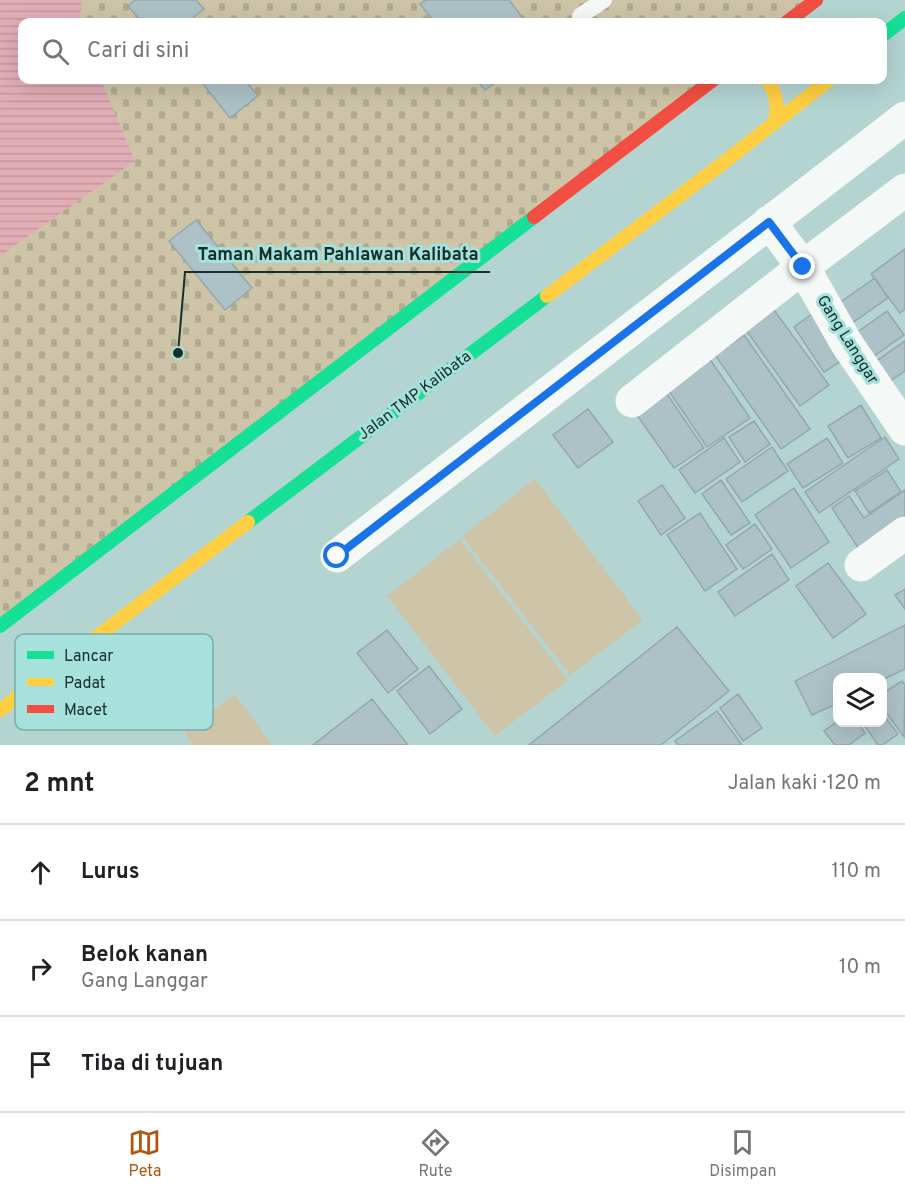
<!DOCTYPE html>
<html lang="id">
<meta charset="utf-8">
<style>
:root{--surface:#fff;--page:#f6f6f6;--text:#202124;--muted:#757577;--line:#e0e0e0;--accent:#b45309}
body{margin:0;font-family:Overpass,sans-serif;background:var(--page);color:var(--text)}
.controls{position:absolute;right:18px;bottom:18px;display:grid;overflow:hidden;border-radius:12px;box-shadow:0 6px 24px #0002}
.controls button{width:54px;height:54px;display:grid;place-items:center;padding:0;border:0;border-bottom:2px solid var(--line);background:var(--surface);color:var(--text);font:30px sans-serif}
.stop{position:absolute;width:18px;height:18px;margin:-14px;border:4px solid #1a73e8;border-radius:50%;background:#fff}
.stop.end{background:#1a73e8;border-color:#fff;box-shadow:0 2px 6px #0008}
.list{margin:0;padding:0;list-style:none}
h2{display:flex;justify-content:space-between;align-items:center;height:78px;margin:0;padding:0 24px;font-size:26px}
h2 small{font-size:20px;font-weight:400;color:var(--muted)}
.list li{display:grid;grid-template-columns:39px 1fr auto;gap:18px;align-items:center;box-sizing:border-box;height:96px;padding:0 24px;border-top:2px solid var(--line)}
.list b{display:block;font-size:22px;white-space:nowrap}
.list p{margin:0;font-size:20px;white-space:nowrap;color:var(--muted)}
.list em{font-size:20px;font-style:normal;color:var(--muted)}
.icon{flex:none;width:33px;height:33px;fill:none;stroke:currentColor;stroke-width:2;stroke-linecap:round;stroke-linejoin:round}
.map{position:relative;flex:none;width:905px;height:745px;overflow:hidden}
.search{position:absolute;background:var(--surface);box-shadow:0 6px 24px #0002;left:18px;right:18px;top:18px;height:66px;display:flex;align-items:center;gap:15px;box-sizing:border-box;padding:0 21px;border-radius:12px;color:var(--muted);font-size:22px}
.sheet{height:366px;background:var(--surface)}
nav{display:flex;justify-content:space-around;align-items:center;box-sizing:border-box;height:84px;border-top:2px solid var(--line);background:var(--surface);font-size:16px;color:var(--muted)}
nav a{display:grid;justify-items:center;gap:3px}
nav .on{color:var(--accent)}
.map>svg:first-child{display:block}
</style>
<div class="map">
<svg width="905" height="745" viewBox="0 0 905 745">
<defs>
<pattern id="cemetery-stones" width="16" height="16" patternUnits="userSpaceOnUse" patternTransform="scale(1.5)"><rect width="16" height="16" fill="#cec5a8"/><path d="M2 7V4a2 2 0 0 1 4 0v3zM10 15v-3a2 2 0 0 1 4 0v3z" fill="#b0aa91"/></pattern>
<pattern id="water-rules" width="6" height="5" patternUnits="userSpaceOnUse" patternTransform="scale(1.5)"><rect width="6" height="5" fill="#e3adb6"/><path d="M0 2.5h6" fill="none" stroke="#c2959d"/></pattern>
</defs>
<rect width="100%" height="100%" fill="#b3d4d1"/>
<path fill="url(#cemetery-stones)" d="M0 0H817L787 22H22V80H713L0 626Z"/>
<path fill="#cec5a8" d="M535 479 643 620 570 675 462 536Z
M460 539 568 680 495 736 387 596Z
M235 694 272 745H193L184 732Z"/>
<path fill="url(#water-rules)" d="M0 0H82L78 22H22V80H101L135 161 0 256Z"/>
<path fill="#acc2c7" stroke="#93a7ad" stroke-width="1.5" d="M135 0H196L204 9 188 22H142L128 6Z
M426 0H509L526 22H434L420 4Z
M200 80H245L258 96 230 118Z
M477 80H499L485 90Z
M196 220 252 288 225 310 169 241Z
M905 249V309L900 313 871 274Z
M875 278 888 298 842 330 829 310Z
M774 310 829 385 800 406 746 330Z
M887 311 904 335 864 363 848 339Z
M812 314 843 360 824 372 794 327Z
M744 335 810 429 781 449 715 355Z
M905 341V371L883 386 869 366Z
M705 352 750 418 707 447 662 381Z
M662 387 704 448 674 468 632 408Z
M861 405 881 438 848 458 828 426Z
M588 409 613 442 578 468 553 435Z
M754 421 770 444 745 462 729 437Z
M885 437 899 459 819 513 805 492Z
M724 438 740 462 695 493 679 470Z
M827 438 843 463 803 488 787 464Z
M772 447 788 471 742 502 726 479Z
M887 470 901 492 869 513 855 491Z
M721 480 750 523 731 535 702 494Z
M662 485 685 518 661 535 638 501Z
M794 488 829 542 791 568 755 515Z
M905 490V525L862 554 832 508 849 496 864 518Z
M700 513 737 569 705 591 667 535Z
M755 524 772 549 743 569 726 545Z
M772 554 789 580 735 616 718 592Z
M828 563 866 614 833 638 796 586Z
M905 589V609L895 595Z
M905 625V669L882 680V678H838V703L812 715 795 681Z
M677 627 729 691 661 745H529Z
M387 630 418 669 388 693 357 653Z
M429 666 462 709 430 734 397 691Z
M902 681 905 685 904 737 882 707V694Z
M738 694 762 728 743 741 720 708Z
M372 699 408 745H313Z
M717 711 742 745H678L675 741Z
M882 713 898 734 882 745H878L862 722H882Z
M838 721 857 722 865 733 849 745H835L824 731Z"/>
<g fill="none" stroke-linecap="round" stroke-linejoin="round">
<path stroke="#f4f9f8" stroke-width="16" d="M580 16 604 0"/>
<path stroke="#f4f9f8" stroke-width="33" d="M769 222 803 267 847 344 905 429
M632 401 803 267 905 190
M337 556 905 118
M861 565 905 533"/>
<path stroke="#16e098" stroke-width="14" d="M882 36 905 18
M248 522 547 296
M0 626 534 217"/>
<path stroke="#ffcf43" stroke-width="14" d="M767 80C777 94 778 105 775 122
M547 296 723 163 829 80
M0 710 248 522"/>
<path stroke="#f24e42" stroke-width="14" d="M787 22 816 0
M534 217 713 80"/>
</g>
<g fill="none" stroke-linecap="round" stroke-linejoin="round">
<path stroke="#1a73e8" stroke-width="8" d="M337 556 769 222 803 267"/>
</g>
<g text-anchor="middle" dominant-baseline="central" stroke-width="6" stroke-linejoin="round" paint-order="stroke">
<g font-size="16" fill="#172f2d" stroke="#a6e1dc">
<text transform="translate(847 340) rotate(58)">Gang Langgar</text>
<text transform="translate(415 396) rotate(-37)">Jalan TMP Kalibata</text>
</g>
</g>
<rect x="15" y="634" width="198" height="96" rx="9" fill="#a6e1dc" stroke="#7baca8" stroke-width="1.5"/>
<rect x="27" y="651" width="27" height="8" fill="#16e098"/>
<rect x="27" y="678" width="27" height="8" fill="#ffcf43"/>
<rect x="27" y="705" width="27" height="8" fill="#f24e42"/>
<g font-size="16" fill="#172f2d">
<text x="64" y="661">Lancar</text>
<text x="64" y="688">Padat</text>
<text x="64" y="715">Macet</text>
</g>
<path fill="none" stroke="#172f2d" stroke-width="2" d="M178 353L185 272H490"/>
<circle fill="#172f2d" stroke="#a6e1dc" stroke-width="2" cx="178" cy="353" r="6"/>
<g font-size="18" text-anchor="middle" font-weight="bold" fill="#172f2d" stroke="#a6e1dc" stroke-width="6" stroke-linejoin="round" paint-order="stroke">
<text x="338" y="260">Taman Makam Pahlawan Kalibata</text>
</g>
</svg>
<div class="controls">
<button><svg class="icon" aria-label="layers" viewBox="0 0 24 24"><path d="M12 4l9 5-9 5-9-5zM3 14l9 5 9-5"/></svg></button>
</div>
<div class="stop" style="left:337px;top:556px"></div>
<div class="stop end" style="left:803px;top:267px"></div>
<div class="search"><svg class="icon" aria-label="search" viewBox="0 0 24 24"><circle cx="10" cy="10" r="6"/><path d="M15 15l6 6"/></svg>Cari di sini</div>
</div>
<section class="sheet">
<h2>2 mnt<small>Jalan kaki · 120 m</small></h2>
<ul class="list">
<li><svg class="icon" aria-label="ahead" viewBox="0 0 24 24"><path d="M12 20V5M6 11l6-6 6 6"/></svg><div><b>Lurus</b></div><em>110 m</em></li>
<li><svg class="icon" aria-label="right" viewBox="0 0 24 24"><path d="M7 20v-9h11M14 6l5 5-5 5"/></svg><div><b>Belok kanan</b><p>Gang Langgar</p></div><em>10 m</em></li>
<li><svg class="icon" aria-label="arrive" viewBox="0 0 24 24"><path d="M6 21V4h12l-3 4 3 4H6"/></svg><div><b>Tiba di tujuan</b></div></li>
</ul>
</section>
<nav>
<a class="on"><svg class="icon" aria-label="map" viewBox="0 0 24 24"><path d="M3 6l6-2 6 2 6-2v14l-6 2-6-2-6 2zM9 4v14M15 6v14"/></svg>Peta</a>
<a><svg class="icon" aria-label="directions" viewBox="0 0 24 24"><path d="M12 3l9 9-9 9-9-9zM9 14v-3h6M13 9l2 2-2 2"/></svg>Rute</a>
<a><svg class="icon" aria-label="saved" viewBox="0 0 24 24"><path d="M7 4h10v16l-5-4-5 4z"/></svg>Disimpan</a>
</nav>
